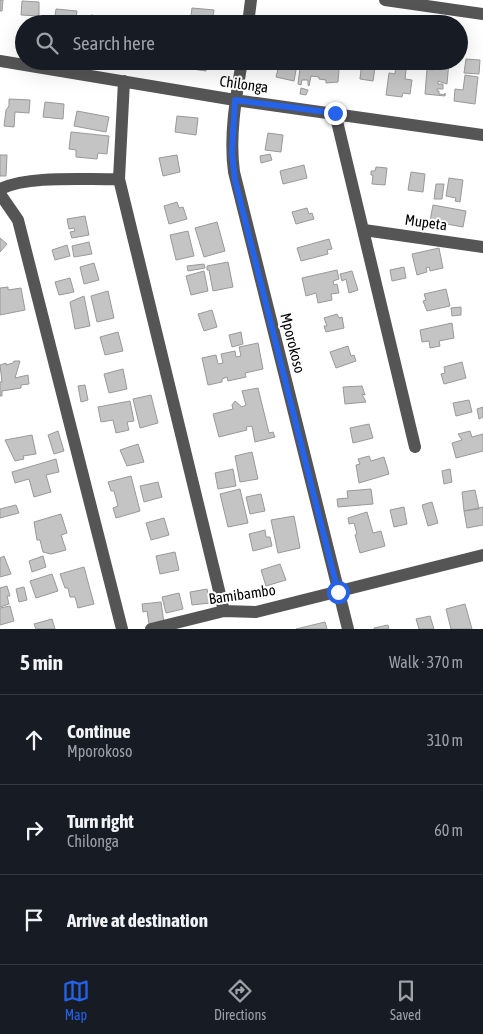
<!DOCTYPE html>
<meta charset="utf-8">
<style>
:root{--surface:#171b24;--page:#242831;--text:#f1f3f6;--muted:#9ea1a6;--line:#363941;--accent:#2563eb}
body{margin:0;font-family:"Asap Condensed",sans-serif;background:var(--page);color:var(--text)}
.stop{position:absolute;width:15px;height:15px;margin:-11px;border:4px solid #2563eb;border-radius:50%;background:#fff}
.stop.end{background:#2563eb;border-color:#fff;box-shadow:0 1px 5px #0008}
.list{margin:0;padding:0;list-style:none}
h2{display:flex;justify-content:space-between;align-items:center;height:65px;margin:0;padding:0 20px;font-size:21px}
h2 small{font-size:16px;font-weight:400;color:var(--muted)}
.list li{display:grid;grid-template-columns:32px 1fr auto;gap:15px;align-items:center;box-sizing:border-box;height:90px;padding:0 20px;border-top:1px solid var(--line)}
.list b{display:block;font-size:19px;white-space:nowrap}
.list p{margin:0;font-size:16px;white-space:nowrap;color:var(--muted)}
.list em{font-size:16px;font-style:normal;color:var(--muted)}
.icon{flex:none;width:28px;height:28px;fill:none;stroke:currentColor;stroke-width:2;stroke-linecap:round;stroke-linejoin:round}
.map{position:relative;flex:none;width:483px;height:629px;overflow:hidden}
.search{position:absolute;background:var(--surface);box-shadow:0 5px 20px #0002;left:15px;right:15px;top:15px;height:55px;display:flex;align-items:center;gap:12px;box-sizing:border-box;padding:0 18px;border-radius:28px;color:var(--muted);font-size:19px}
.sheet{height:335px;background:var(--surface)}
nav{display:flex;justify-content:space-around;align-items:center;box-sizing:border-box;height:70px;border-top:1px solid var(--line);background:var(--surface);font-size:14px;color:var(--muted)}
nav a{display:grid;justify-items:center;gap:2px}
nav .on{color:var(--accent)}
.map>svg:first-child{display:block}
</style>
<div class="map">
<svg width="483" height="629" viewBox="0 0 483 629">
<rect width="100%" height="100%" fill="#fff"/>
<path fill="#c4c4c4" stroke="#999" d="M0 0H3L2 11H0Z
M22 1 39 2V16L21 15Z
M192 8 214 10 212 23 218 24H190Z
M56 9 77 11 75 24H54Z
M91 15 112 18 111 24H90Z
M161 18 183 21 182 24H161Z
M359 19 371 20 370 24H358Z
M392 20 406 21V24H392Z
M126 21 144 24H125Z
M466 59 480 60 479 74 464 73Z
M190 61H211L210 65 207 66 206 71 192 69 193 63H190Z
M280 61 297 64 294 81 276 77Z
M301 61H313V64H316V66H335V69H339L338 82 326 83V80L319 79V77L311 76 309 86 308 85V80H302L301 85 298 84Z
M362 61H376L373 81 360 79Z
M396 61H407L405 79 412 80 410 94 403 93 402 97 386 95 389 73 395 74Z
M434 61H449L447 84 438 81V84H443V89H437V91H439V94L445 95V93V96L425 94 427 69 433 70Z
M465 75 478 77 475 104 454 101 455 89 463 90Z
M301 88 308 90 306 95 300 94Z
M9 99 30 100 29 113 15 112 14 127 4 126 6 110 9 106Z
M45 102 64 104 63 119 43 117Z
M77 111 109 117 106 132 74 126Z
M177 116 198 118 196 135 175 132Z
M71 132 109 136 107 154 98 153 97 159 76 157V150L69 149Z
M268 133 283 135 281 152 265 150Z
M270 154 272 160 261 163 260 156Z
M0 155H7L6 176H0Z
M177 155 180 172 163 176 159 158Z
M304 165 307 178 283 184 280 171Z
M376 167 387 168 385 185 372 184 373 175H371V171H375Z
M411 172 425 174 423 192 408 190Z
M449 178 463 180 460 202 455 201 456 198 446 196Z
M436 184H444L442 199H434Z
M177 202 179 208 183 207 187 219 169 224 164 206Z
M433 205 466 211 463 227 430 221Z
M307 208 309 214 312 213 314 219 296 224 292 212Z
M85 216 89 235 72 238 70 232 75 231 74 228 69 229 67 219Z
M217 222 225 251 204 257 195 228Z
M188 231 194 256 176 260 170 235Z
M0 238 7 244 0 252Z
M329 239 332 249 327 250 328 254 301 261 297 248Z
M89 242 92 254 74 257 72 246Z
M67 245 70 256 55 260 52 250Z
M439 248 443 268 430 271 429 267 426 268 427 272 417 275 412 254Z
M228 262 233 287 213 291 209 270H207V266Z
M94 263 99 280 84 284 80 267Z
M204 264 205 268 188 271 187 266Z
M404 267 406 278 392 281 390 270Z
M337 270 339 279 333 281 334 285 337 284 339 293 331 294 332 300 318 303 316 293 306 296 302 278Z
M204 271 208 291 191 295 186 276Z
M352 271 358 290 349 293 346 279 342 281 340 274Z
M70 278 74 292 59 295 55 282Z
M8 287V290L21 288 25 310 0 315V288Z
M446 289 450 306 427 311 423 301 426 300 424 294Z
M108 291 114 318 97 322 91 296Z
M84 296 90 326 75 329 70 302Z
M461 307V315L452 316 451 308Z
M212 310 217 327 204 331 198 314Z
M337 314 339 318 342 317 344 328 326 332 324 326H327L324 318Z
M452 323 454 338 439 341 440 346 430 348 429 341 422 342 420 330Z
M118 332 123 351 105 355 100 337Z
M241 332 243 344 232 347 229 335Z
M258 343 263 369 245 373 246 377 228 381 227 377 222 379V382L208 385 202 358 216 355 218 364 223 363 221 354 235 351 236 357 241 356 239 347Z
M348 346 351 356 354 355 356 361 336 368 330 352Z
M14 361H20L15 378 28 375 29 384 21 385V388L2 391V396H0V382H2L0 365 6 363V365L13 363Z
M462 362 466 378 444 384 441 374 445 373 444 367Z
M123 369 127 389 109 393 104 374Z
M85 385 88 400 81 402 78 386Z
M362 386 365 395 362 394 366 402 345 404 343 387Z
M258 388 269 433 273 432 275 437 255 442 252 426 246 427 247 430 219 437 213 414 233 409 232 405 235 401 242 407 246 405 242 391Z
M151 395 158 423 140 428 133 399Z
M469 400 472 412 456 416 453 403Z
M130 401 134 421 127 422 129 430 116 433 113 420 101 422 98 407Z
M483 407V417L479 419 477 409Z
M369 424 373 438 353 443 350 428Z
M58 431 64 451 54 454 48 435Z
M470 431 472 437 483 434V451L456 458 452 443 462 440 458 434Z
M32 435 36 454 23 456 24 459 15 461 5 440Z
M138 444 144 462 127 466 120 450Z
M252 452 258 479 240 482 235 456Z
M369 456 371 461 384 457 389 474 359 483 356 465 360 464 358 459Z
M56 459 59 472 46 475 51 492 34 497 29 479 15 483 12 472Z
M233 469 236 486 218 489 215 473Z
M450 469 452 482 444 484 442 471Z
M131 476 140 511 116 518 113 508 118 506 114 491H111L108 482Z
M158 482 162 497 144 502 140 486Z
M240 489 248 523 228 527 220 494Z
M371 489 373 504 338 507 337 499 348 498 347 491Z
M475 490 479 509 464 511 462 492Z
M261 494 265 511 250 514 246 497Z
M432 502 438 523 428 526 422 505Z
M16 505 19 513 0 518V509Z
M404 507 407 524 394 527 390 510Z
M483 507V525L467 528 464 511Z
M367 512 373 533 381 531 385 546 360 553 355 535 357 534 354 523 349 524 348 518Z
M61 514 67 533 61 535 66 550 51 554 43 552 40 540H37L34 522Z
M294 516 300 548 278 553 271 520Z
M164 518 169 535 151 540 146 523Z
M265 530 266 537H270L272 546 253 551 249 534Z
M175 552 179 570 160 574 156 556Z
M4 556 11 574 0 577V558Z
M43 556 46 567 32 572 29 561Z
M280 564 286 580 266 586 261 570Z
M84 567 94 604 78 608 75 597H70L68 588H65L60 574Z
M52 574 58 591 36 598 30 581Z
M7 586 10 596H7L9 604 0 607V588Z
M24 587 27 600 19 602 16 589Z
M207 589 210 603 192 605 190 592Z
M179 593 183 609 166 613 162 597Z
M161 602 164 623 149 624 147 611 143 612 142 604Z
M465 604 472 629H451L446 609Z
M10 606 14 621 0 625V608Z
M430 616 434 629H419L416 619Z
M52 619 55 629H36L34 624Z
M325 622 327 629H296Z
M388 625 389 629H374V628Z"/>
<g fill="none" stroke-linecap="round" stroke-linejoin="round">
<path stroke="#555" stroke-width="12" d="M385 0 483 14
M248 24 251 0
M0 61 235 100 483 135
M242 61C236 97 229 136 234 172L348 629
M124 81 119 179 224 611
M335 113 415 447
M0 189C30 175 85 180 119 179
M0 194 18 220 122 629
M364 230 483 247
M151 629 224 611 256 612 483 555"/>
</g>
<g fill="none" stroke-linecap="round" stroke-linejoin="round">
<path stroke="#2563eb" stroke-width="6" d="M335 113 235 100 232 153 235 180 338 592"/>
</g>
<g text-anchor="middle" dominant-baseline="central" stroke-width="4" stroke-linejoin="round" paint-order="stroke">
<g font-size="15" fill="#000" stroke="#fff">
<text transform="translate(244 84) rotate(8)">Chilonga</text>
<text transform="translate(426 222) rotate(8)">Mupeta</text>
<text transform="translate(293 343) rotate(76)">Mporokoso</text>
<text transform="translate(242 594) rotate(-8)">Bamibambo</text>
</g>
</g>
</svg>
<div class="stop" style="left:338px;top:592px"></div>
<div class="stop end" style="left:335px;top:113px"></div>
<div class="search"><svg class="icon" aria-label="search" viewBox="0 0 24 24"><circle cx="10" cy="10" r="6"/><path d="M15 15l6 6"/></svg>Search here</div>
</div>
<section class="sheet">
<h2>5 min<small>Walk · 370 m</small></h2>
<ul class="list">
<li><svg class="icon" aria-label="ahead" viewBox="0 0 24 24"><path d="M12 20V5M6 11l6-6 6 6"/></svg><div><b>Continue</b><p>Mporokoso</p></div><em>310 m</em></li>
<li><svg class="icon" aria-label="right" viewBox="0 0 24 24"><path d="M7 20v-9h11M14 6l5 5-5 5"/></svg><div><b>Turn right</b><p>Chilonga</p></div><em>60 m</em></li>
<li><svg class="icon" aria-label="arrive" viewBox="0 0 24 24"><path d="M6 21V4h12l-3 4 3 4H6"/></svg><div><b>Arrive at destination</b></div></li>
</ul>
</section>
<nav>
<a class="on"><svg class="icon" aria-label="map" viewBox="0 0 24 24"><path d="M3 6l6-2 6 2 6-2v14l-6 2-6-2-6 2zM9 4v14M15 6v14"/></svg>Map</a>
<a><svg class="icon" aria-label="directions" viewBox="0 0 24 24"><path d="M12 3l9 9-9 9-9-9zM9 14v-3h6M13 9l2 2-2 2"/></svg>Directions</a>
<a><svg class="icon" aria-label="saved" viewBox="0 0 24 24"><path d="M7 4h10v16l-5-4-5 4z"/></svg>Saved</a>
</nav>
